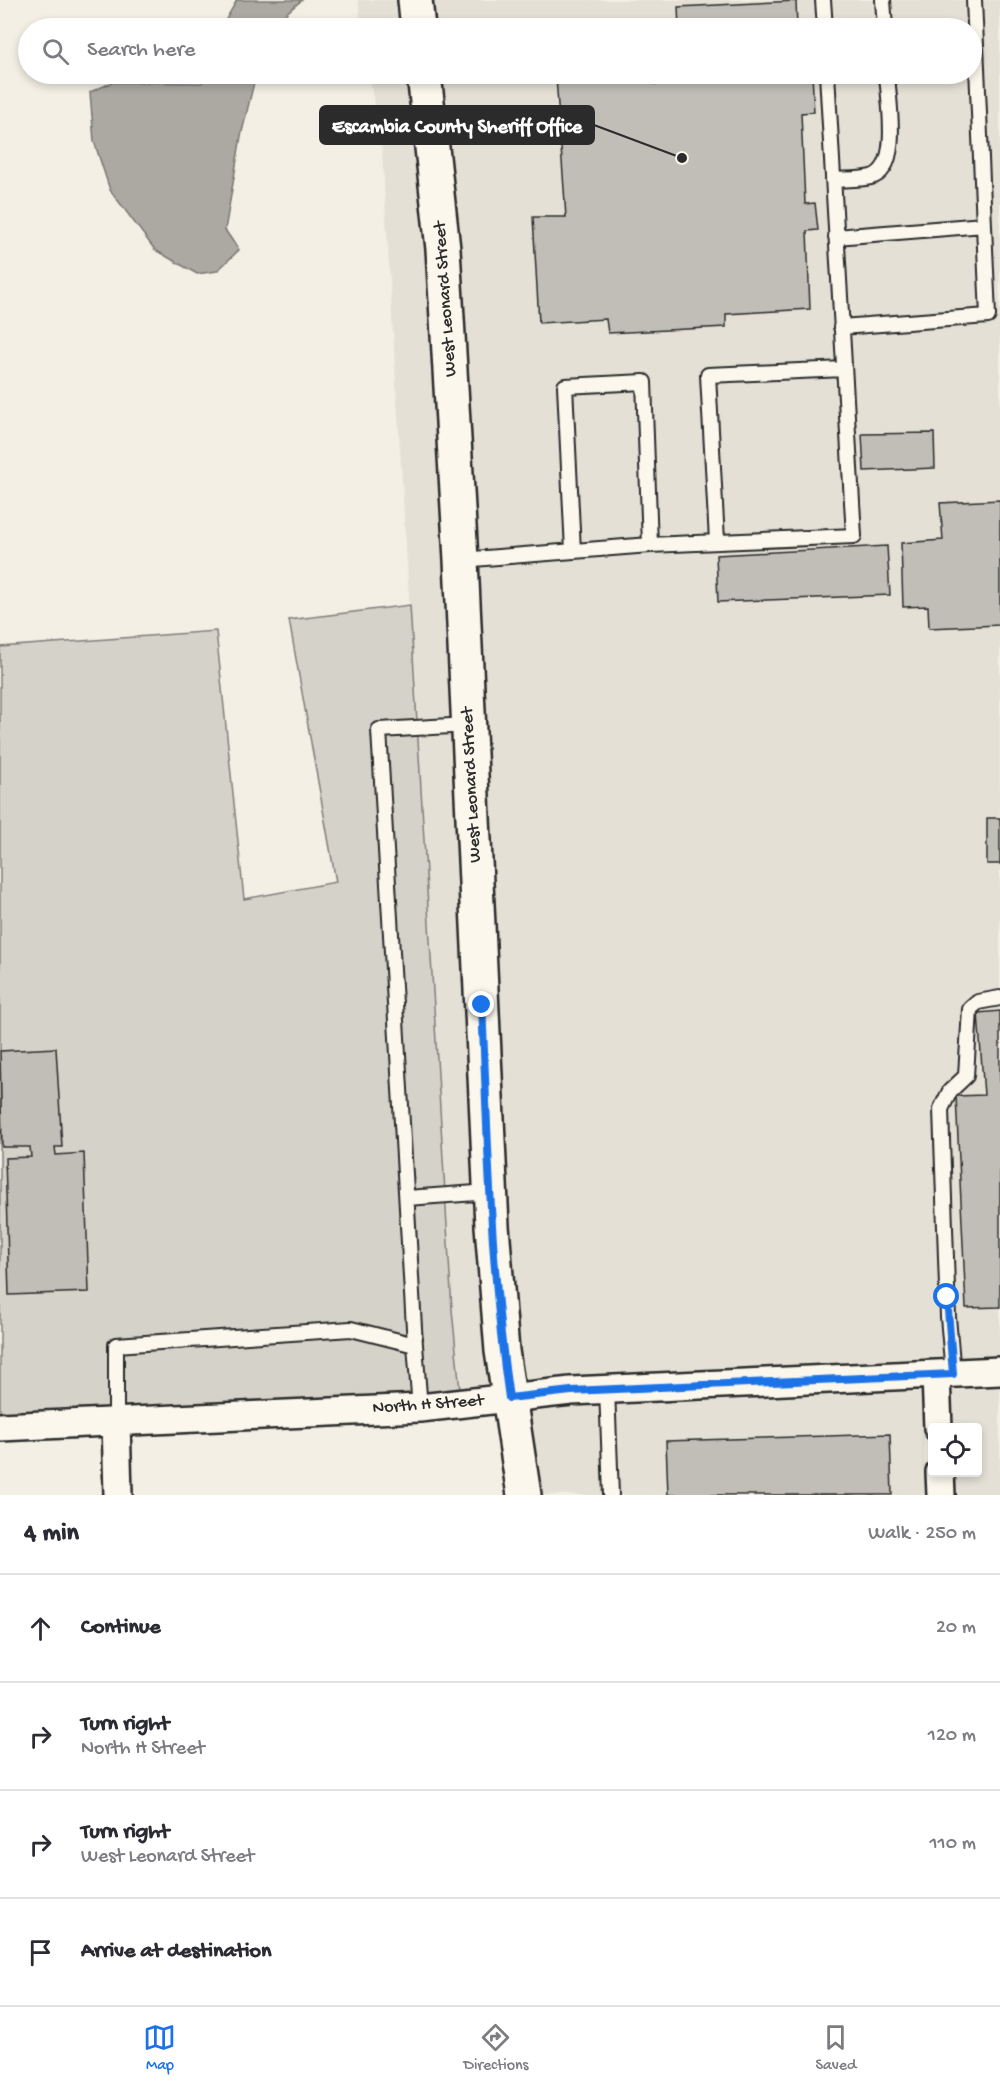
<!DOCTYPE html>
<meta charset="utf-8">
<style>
:root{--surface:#fff;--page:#f7f7f7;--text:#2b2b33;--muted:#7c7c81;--line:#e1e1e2;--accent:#1a73e8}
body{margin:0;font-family:"Gochi Hand",sans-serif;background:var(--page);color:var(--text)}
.controls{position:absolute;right:18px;bottom:18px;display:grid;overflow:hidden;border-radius:6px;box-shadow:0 3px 9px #0003}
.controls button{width:54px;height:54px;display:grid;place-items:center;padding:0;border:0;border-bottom:2px solid var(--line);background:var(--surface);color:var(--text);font:30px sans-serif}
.stop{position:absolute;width:18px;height:18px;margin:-14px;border:4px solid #1a73e8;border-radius:50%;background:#fff}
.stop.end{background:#1a73e8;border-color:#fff;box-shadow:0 2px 6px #0008}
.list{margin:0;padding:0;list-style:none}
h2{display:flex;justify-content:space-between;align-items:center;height:78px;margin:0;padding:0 24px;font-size:26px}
h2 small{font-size:20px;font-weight:400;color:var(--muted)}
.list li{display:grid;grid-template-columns:39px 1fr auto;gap:18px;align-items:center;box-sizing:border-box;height:108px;padding:0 24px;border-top:2px solid var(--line)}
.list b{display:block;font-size:22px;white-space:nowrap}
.list p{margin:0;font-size:20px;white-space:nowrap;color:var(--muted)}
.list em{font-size:20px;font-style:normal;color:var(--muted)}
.icon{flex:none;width:33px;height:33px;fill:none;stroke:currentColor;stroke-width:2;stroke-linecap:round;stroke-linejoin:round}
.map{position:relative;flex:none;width:1000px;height:1495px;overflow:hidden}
.search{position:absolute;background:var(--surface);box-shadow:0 3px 9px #0003;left:18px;right:18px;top:18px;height:66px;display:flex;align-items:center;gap:15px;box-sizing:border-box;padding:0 21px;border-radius:33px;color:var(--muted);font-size:22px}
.sheet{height:510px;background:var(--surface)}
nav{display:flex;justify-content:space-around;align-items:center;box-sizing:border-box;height:84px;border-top:2px solid var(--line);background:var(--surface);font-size:16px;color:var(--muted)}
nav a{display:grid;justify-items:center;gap:3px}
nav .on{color:var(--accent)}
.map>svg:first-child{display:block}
</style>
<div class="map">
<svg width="1000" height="1495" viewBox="0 0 1000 1495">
<rect width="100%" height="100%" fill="#f3efe4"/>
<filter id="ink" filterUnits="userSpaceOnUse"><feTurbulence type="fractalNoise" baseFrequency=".0167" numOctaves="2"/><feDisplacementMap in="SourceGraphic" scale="12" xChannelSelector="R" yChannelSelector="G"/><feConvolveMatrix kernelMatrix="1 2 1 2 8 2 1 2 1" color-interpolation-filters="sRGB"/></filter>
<g filter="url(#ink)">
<path fill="#e4e0d6" d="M358 0H400L404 28H362Z
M429 0H1000V1358L522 1384 517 1350 507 1225 439 74H972V28H433Z
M369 74H410L429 250 478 1227 493 1387 460 1391 452 1310 382 151Z
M1000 1384V1495H955V1473L978 1472V1428L953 1427 951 1386Z
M922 1388 926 1495H538L526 1409 572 1404Z"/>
<path fill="#d5d2c9" stroke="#807e7a" stroke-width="1.5" d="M410 605 452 1310 460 1391 432 1394 0 1414V647L216 631 244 899 336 882 289 620Z"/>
<path fill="#aca9a2" stroke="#787772" stroke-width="1.5" d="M237 0H302L268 28H221Z
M205 74H256L241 136 225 230 239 250 217 271 197 274 155 250 110 190 94 141 90 92 113 82 202 83Z"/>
<path fill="#c0beb6" stroke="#2b2b2b" stroke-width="1.5" d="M796 1 797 28H679L678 7Z
M654 74 655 84 682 82V74H798V76L812 74 814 112 801 113 805 204 815 203 818 230 807 231 810 309 726 314V327L608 333 606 319 539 323 533 217H566L556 77Z
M934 433 935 468 864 471 862 434Z
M1000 500V625L929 628 928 606 903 607 901 543 943 540 940 503Z
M887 546 890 595 718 602 716 555Z
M987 818H1000V864H987Z
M1000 1011V1307L966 1308 956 1096 984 1095 978 1013Z
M56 1048 62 1147H55L56 1155 84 1153 89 1292 9 1295 5 1158 31 1157 30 1147H2L0 1051Z
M890 1434 892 1495H668L666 1441Z"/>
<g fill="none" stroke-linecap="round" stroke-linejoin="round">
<defs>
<path id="service" d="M823 0 825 28
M883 0 885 28
M833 180C845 179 859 180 871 177 902 169 888 99 887 74
M836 237 984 225
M841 327 988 316 974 0
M717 541 708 375 844 369
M573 551 565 386 644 382 650 545
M461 560 650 545 854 536 827 74
M407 1198 490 1192
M415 1345 379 730 469 725
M953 1374 948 1317 941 1109 950 1091 966 1076 970 1009 978 1002 1000 998
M607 1389 611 1495
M116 1421V1345L351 1329 415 1345 420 1408"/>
<path id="minor" d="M936 1375 938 1428
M116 1421 118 1495
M0 1427 420 1408 571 1391 1000 1371
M940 1472 941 1495"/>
<path id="tertiary" d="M415 0 418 28
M424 74 443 249 461 560 492 1226 502 1351 524 1495"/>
</defs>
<use href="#service" stroke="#2b2b2b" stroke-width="18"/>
<use href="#minor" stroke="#2b2b2b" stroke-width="32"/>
<use href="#tertiary" stroke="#2b2b2b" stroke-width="38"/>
<use href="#service" stroke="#fbf7ec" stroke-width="14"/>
<use href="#minor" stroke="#fbf7ec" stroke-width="27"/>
<use href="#tertiary" stroke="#fbf7ec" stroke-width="33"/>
</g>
</g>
<g fill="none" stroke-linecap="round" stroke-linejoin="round" filter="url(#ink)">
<path stroke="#1a73e8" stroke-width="8" d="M482 1005C488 1136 490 1268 509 1398L571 1391 953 1374 947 1297"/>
</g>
<g text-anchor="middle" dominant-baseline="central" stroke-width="5" stroke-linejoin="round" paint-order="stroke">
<g font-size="18" fill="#2b2b2b" stroke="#fbf7ec">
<text transform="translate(446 299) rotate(-94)">West Leonard Street</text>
<text transform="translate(472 785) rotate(-93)">West Leonard Street</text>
<text transform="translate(428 1405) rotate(-4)">North H Street</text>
</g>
</g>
<path fill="none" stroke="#2b2b2b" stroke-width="2" d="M682 158L594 125"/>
<circle fill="#2b2b2b" stroke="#fbf7ec" stroke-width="2" cx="682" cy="158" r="6"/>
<rect fill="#2b2b2b" stroke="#2b2b2b" stroke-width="2" x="320" y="106" width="274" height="38" rx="6"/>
<g font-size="20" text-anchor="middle" font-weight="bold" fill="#fff">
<text x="457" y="132">Escambia County Sheriff Office</text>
</g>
</svg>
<div class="controls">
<button><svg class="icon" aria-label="locate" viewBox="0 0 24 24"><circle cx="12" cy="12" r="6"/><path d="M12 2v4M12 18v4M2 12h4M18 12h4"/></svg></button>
</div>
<div class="stop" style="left:947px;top:1297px"></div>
<div class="stop end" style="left:482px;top:1005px"></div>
<div class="search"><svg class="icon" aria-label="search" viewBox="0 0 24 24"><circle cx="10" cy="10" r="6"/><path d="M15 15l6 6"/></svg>Search here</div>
</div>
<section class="sheet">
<h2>4 min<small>Walk · 250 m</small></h2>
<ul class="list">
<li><svg class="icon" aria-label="ahead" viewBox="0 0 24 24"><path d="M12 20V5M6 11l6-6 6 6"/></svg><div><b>Continue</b></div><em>20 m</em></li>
<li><svg class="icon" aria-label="right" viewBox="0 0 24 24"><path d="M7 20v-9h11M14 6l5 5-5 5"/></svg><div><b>Turn right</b><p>North H Street</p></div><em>120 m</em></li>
<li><svg class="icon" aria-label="right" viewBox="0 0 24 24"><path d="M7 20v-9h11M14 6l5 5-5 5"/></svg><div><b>Turn right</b><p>West Leonard Street</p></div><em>110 m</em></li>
<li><svg class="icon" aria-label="arrive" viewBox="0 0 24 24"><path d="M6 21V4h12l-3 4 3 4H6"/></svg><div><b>Arrive at destination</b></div></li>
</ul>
</section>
<nav>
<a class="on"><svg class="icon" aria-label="map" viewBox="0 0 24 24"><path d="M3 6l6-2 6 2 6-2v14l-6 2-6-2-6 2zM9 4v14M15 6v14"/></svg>Map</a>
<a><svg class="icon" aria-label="directions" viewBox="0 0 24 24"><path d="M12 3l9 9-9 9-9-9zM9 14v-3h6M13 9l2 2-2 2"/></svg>Directions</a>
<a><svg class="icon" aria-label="saved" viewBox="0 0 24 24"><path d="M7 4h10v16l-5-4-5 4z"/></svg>Saved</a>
</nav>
